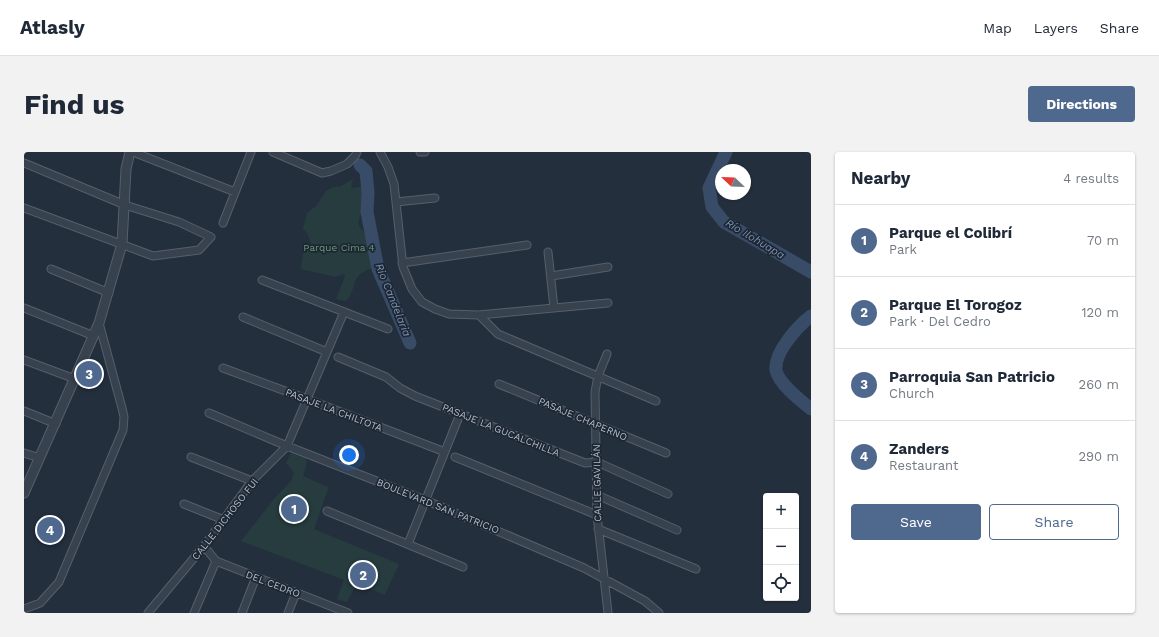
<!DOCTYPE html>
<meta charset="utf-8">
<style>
:root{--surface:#fff;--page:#f2f2f3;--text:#1f2937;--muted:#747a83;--line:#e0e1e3;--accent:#4f688e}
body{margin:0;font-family:"Work Sans",sans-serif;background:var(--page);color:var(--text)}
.controls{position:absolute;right:12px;bottom:12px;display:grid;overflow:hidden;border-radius:4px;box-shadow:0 1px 3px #0004}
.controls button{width:36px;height:36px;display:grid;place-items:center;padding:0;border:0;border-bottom:1px solid var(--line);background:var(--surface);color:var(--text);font:20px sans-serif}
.compass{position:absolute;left:691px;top:12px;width:36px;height:36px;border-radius:50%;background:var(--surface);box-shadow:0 1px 3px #0004;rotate:293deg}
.you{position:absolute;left:325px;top:303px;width:14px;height:14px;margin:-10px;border:3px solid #fff;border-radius:50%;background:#1a73e8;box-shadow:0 0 0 6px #1a73e833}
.badge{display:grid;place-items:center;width:26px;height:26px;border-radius:50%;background:var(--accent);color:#fff;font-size:13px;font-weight:700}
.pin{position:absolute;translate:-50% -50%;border:2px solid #fff;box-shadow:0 1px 4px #0006}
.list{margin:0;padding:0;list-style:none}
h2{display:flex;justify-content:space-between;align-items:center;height:52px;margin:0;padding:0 16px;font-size:17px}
h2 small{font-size:13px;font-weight:400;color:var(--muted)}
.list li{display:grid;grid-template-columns:26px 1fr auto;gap:12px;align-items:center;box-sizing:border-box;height:72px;padding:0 16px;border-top:1px solid var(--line)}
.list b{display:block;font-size:15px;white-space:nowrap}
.list p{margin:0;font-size:13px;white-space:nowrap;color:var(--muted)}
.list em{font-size:13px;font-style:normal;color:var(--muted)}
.actions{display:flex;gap:8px;padding:12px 16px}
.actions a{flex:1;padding:9px 0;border:1px solid var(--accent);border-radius:4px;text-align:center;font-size:14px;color:var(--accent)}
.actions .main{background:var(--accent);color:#fff}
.icon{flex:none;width:22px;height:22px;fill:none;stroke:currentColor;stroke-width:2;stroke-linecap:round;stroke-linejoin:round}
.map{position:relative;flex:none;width:787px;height:461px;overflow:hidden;border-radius:4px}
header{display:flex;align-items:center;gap:24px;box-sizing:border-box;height:56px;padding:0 20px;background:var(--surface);border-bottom:1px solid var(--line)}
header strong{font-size:19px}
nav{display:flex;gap:22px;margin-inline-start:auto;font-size:14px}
.intro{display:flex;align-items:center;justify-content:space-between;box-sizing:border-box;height:96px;padding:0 24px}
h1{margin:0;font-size:28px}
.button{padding:10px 18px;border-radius:4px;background:var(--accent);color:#fff;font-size:14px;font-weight:700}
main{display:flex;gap:24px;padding:0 24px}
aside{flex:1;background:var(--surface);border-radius:4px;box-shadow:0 1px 3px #0004}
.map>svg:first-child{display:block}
</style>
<header>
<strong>Atlasly</strong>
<nav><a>Map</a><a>Layers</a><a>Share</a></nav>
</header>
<div class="intro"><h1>Find us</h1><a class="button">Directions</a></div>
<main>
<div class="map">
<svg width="787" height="461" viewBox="0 0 787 461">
<rect width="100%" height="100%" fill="#242f3e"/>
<path fill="#263c3f" d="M329 27 327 36 344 34V46L340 47 343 60 337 61C330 77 340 75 343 87 346 97 347 106 348 116 344 118 339 120 336 122 328 130 331 140 322 149L312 147 321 125 320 122 311 125 277 117 279 101 282 100 287 91 283 81 279 77 283 61 292 54 302 39 309 35 317 34Z
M267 301 281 306 283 310 279 324 304 335V337L290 377 375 412 361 443 333 431 323 450 313 447 320 428 217 389 250 347 267 329 270 321 262 311Z"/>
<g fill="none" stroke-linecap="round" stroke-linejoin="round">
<path stroke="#394c67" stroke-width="13" d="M702 0 685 36 688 55 700 70 787 120
M336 13 342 19 344 40 343 60 354 117 386 191
M787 164C774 174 750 200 752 218 754 231 777 249 787 257"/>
<defs>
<path id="minor" d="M109 0 211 40
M249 0 298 21 307 19 323 12 331 4 333 0
M356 0 364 15 370 32 379 115 388 137 398 150 411 157 425 162 455 163 584 151
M396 0H401
M0 11 101 53 155 70 187 85 175 98 129 104 0 56
M372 50 411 46
M199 71 227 0
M524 100 530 156
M378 111 503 93
M27 117 85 141
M527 124 584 115
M238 128 364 177
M0 156 70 184
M455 163 474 182 632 249
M219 165 303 200
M583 202 574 224 571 240 573 363 584 461
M314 205 362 225 376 236 391 244 561 311 573 310 644 342
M0 208 51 227
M199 216 283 247 421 300
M475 232 642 301
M0 259 32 272
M185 261 263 294 401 348 560 416 621 449 635 461
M0 301 16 306
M167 305 228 329
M431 305 573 363
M573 343 653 378
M160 352 200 368
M303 359 439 415
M574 377 672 417
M384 392 436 262
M180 394 192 409 324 461
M0 457 16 451 35 430 99 278 100 265 98 256 75 171
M124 461 180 394 228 329 263 294 320 160
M170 461 192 409
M218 461 232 425
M264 461 272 441"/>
<path id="tertiary" d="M0 341 75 171 98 92 102 17 106 0"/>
</defs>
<use href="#minor" stroke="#565f6c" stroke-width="9"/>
<use href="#tertiary" stroke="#565f6c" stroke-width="11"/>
<use href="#minor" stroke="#38414e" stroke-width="7"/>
<use href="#tertiary" stroke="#38414e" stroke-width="9"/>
</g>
<g text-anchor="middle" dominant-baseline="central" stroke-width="3.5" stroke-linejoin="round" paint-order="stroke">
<g font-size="10" fill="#6b9a76" stroke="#1d2633">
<text x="315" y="95">Parque Cima 4</text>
</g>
<g font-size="10" fill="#b4bcc9" stroke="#1d2633">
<text transform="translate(310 258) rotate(21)">PASAJE LA CHILTOTA</text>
<text transform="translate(559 267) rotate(23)">PASAJE CHAPERNO</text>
<text transform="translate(477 278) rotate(22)">PASAJE LA GUCALCHILLA</text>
<text transform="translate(573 331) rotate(-91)">CALLE GAVILÁN</text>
<text transform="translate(414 354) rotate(22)">BOULEVARD SAN PATRICIO</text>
<text transform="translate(201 367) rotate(-52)">CALLE DICHOSO FUI</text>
<text transform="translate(249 432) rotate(21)">DEL CEDRO</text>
</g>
<g font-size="11" font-style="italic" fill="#7c92b1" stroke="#1d2633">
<text transform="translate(731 87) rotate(31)">Río Ilohuapa</text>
<text transform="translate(369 148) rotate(68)">Rio Candelaria</text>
</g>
</g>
</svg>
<div class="controls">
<button>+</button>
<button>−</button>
<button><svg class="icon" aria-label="locate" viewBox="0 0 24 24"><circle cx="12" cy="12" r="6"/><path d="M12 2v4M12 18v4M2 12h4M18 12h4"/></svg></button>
</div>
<svg class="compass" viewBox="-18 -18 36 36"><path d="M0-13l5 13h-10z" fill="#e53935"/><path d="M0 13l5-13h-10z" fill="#747a83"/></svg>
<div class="you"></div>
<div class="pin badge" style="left:270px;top:357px">1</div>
<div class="pin badge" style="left:339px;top:423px">2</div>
<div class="pin badge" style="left:65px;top:222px">3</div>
<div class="pin badge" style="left:26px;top:378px">4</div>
</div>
<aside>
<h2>Nearby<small>4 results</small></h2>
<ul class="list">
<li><span class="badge">1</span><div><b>Parque el Colibrí</b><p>Park</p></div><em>70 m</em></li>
<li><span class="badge">2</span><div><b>Parque El Torogoz</b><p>Park · Del Cedro</p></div><em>120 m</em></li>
<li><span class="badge">3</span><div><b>Parroquia San Patricio</b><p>Church</p></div><em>260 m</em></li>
<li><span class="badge">4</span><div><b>Zanders</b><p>Restaurant</p></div><em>290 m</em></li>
</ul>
<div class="actions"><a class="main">Save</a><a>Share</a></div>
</aside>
</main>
